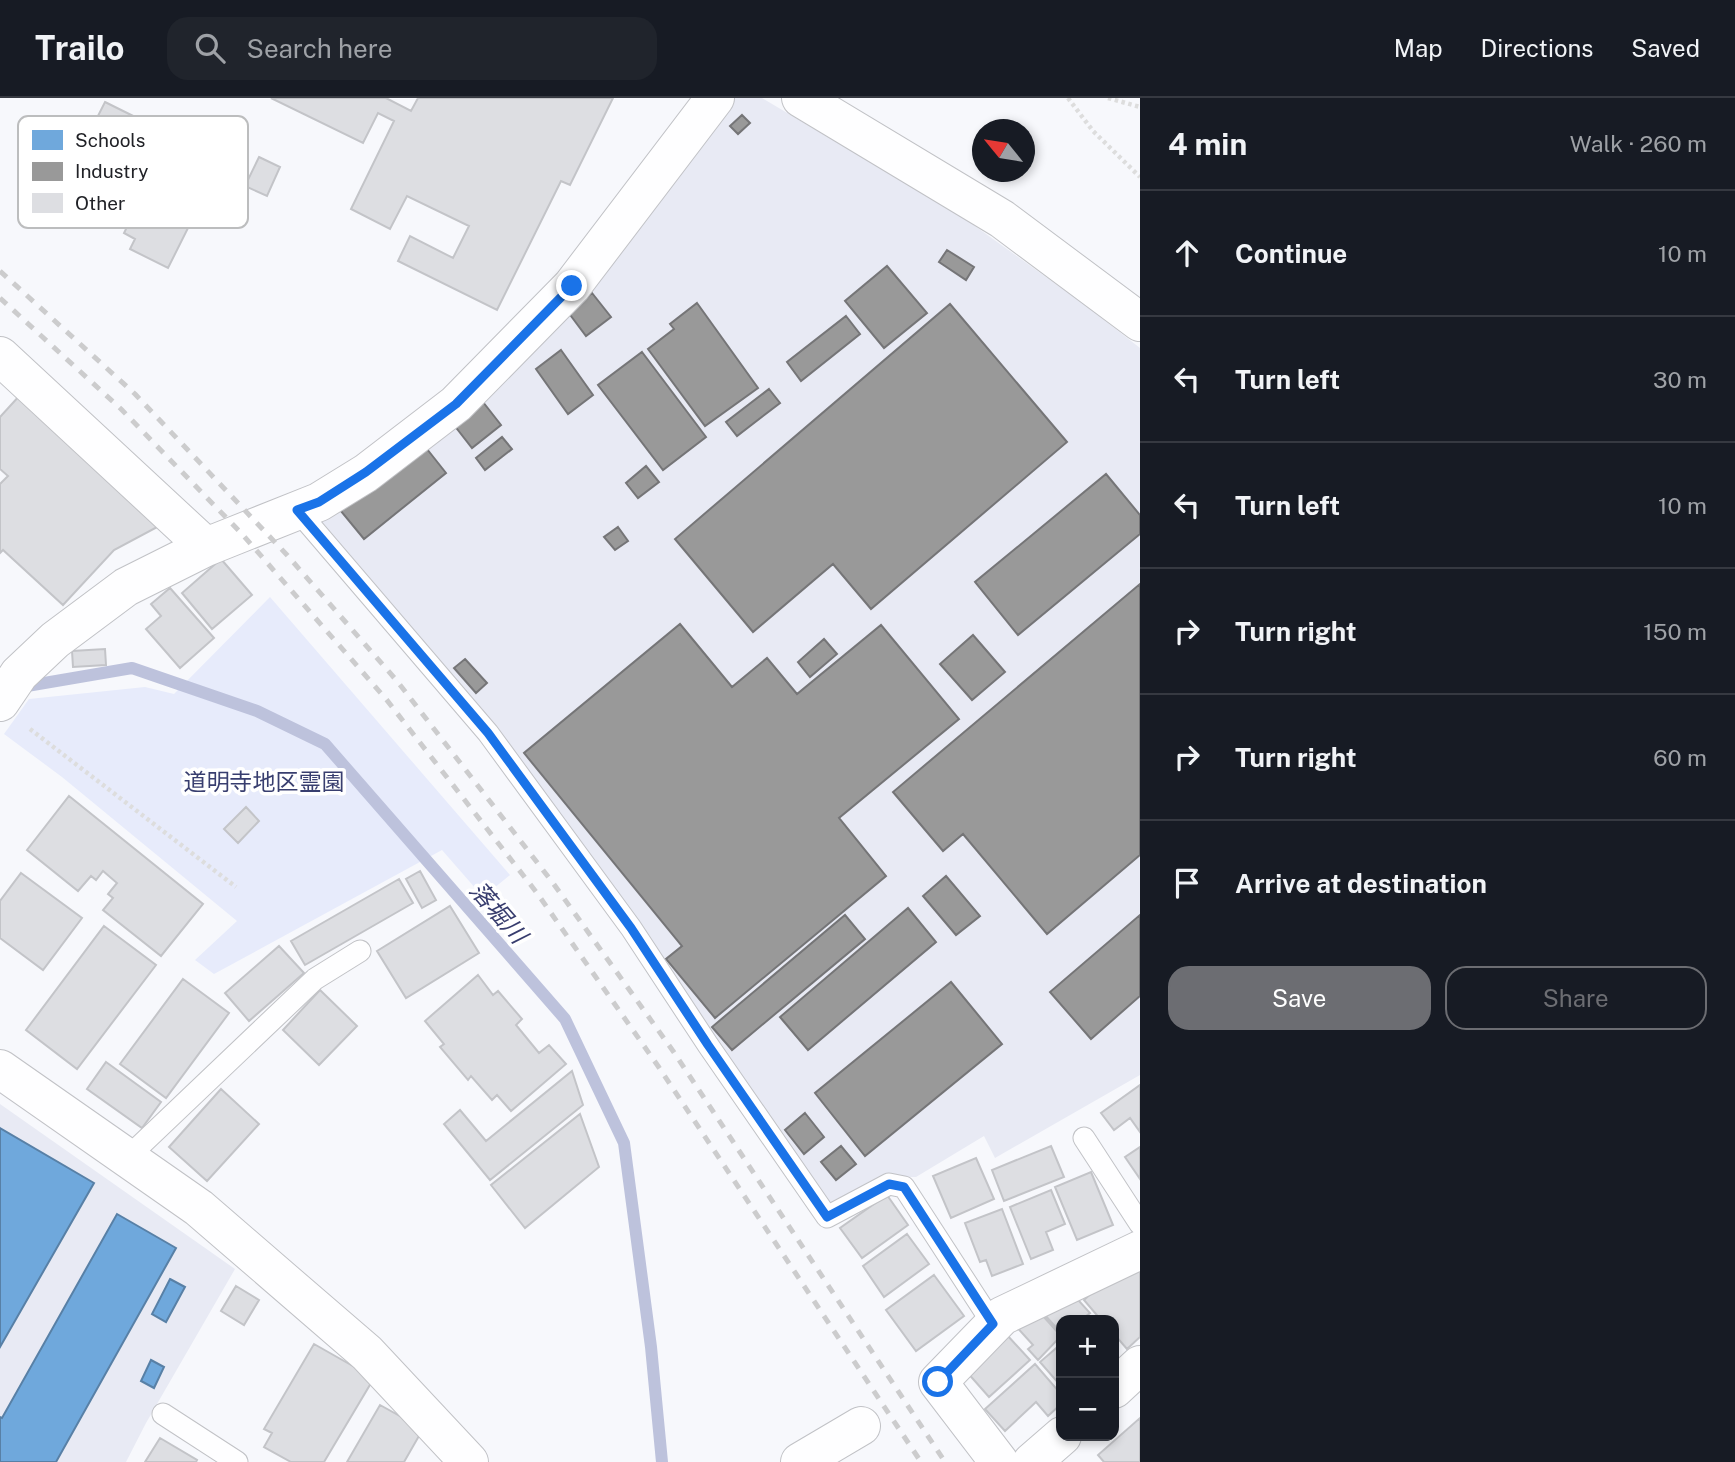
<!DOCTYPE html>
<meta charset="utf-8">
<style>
:root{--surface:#171b24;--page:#20242c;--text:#f1f3f6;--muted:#9ea1a6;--line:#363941;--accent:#6c6d72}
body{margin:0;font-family:"Public Sans","Noto Sans JP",sans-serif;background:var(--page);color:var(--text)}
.controls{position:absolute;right:21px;bottom:21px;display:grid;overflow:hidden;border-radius:14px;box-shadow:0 4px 10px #0003}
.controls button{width:63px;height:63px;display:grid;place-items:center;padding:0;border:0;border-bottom:2px solid var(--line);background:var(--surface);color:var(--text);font:35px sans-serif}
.compass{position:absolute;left:972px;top:21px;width:63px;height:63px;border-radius:50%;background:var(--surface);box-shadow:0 4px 10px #0003;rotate:300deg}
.stop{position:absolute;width:21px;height:21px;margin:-16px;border:5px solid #1a73e8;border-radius:50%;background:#fff}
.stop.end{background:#1a73e8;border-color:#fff;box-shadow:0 2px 7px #0008}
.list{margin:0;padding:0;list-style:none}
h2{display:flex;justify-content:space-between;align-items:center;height:91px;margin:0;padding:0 28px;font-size:30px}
h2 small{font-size:23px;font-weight:400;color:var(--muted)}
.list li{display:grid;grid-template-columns:46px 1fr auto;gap:21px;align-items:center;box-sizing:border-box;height:126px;padding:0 28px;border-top:2px solid var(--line)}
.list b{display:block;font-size:26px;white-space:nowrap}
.list em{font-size:23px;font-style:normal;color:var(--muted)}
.actions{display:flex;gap:14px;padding:21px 28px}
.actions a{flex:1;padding:16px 0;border:2px solid var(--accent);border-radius:21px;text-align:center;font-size:24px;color:var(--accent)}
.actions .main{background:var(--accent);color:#fff}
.icon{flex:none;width:38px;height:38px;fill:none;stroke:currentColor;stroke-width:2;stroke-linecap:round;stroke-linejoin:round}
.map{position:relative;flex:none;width:1140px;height:1364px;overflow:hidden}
header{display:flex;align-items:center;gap:42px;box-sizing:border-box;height:98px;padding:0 35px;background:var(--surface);border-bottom:2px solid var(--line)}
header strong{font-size:33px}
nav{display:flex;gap:38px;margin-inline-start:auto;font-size:24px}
.search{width:490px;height:63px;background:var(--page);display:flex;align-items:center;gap:18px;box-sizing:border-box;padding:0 24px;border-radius:21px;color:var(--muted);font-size:26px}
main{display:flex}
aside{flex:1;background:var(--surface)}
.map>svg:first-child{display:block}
</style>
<header>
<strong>Trailo</strong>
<div class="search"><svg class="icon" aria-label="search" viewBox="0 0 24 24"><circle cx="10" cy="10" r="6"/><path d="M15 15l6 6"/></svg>Search here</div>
<nav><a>Map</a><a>Directions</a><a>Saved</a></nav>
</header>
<main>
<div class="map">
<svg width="1140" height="1364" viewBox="0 0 1140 1364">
<rect width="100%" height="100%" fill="#f7f8fc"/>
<path fill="#e8eaf4" d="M730 0H762L961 118 1085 207 1140 250V977L995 1060 984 1038 916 1079H895L831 1111 723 955 318 426Z
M0 1006 235 1171 146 1325 126 1364H0Z"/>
<path fill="#e7ebfb" d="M270 499 510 777 483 799 442 752 214 876 195 862 237 823 62 679 4 636 29 601 145 589 174 596Z"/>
<path fill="#6fa8dc" stroke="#5880a6" stroke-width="2" d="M0 1030 94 1085 0 1249Z
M117 1116 176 1150 56 1364H0V1319L2 1320Z
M170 1181 185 1189 166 1224 152 1216Z
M151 1262 164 1269 154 1290 141 1283Z"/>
<path fill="#999" stroke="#757577" stroke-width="2" d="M742 17 750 25 738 36 730 28Z
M947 152 974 169 966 182 939 164Z
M887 168 927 215 884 250 845 203Z
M592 195 611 219 586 238 568 214Z
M697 205 758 290 705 328 648 251 674 231 670 226Z
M950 206 1067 344 871 511 833 466 753 534 675 441Z
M846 218 860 236 801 283 787 264Z
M561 252 593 297 568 316 536 271Z
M642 254 706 339 663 372 598 287Z
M769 291 780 305 737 338 726 324Z
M483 304 501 327 472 350 454 327Z
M502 339 512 351 485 372 476 360Z
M423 346 446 375 364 441 340 412Z
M646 368 659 384 638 400 626 385Z
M1106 376 1140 417V436L1018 537 975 484Z
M618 429 628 443 615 452 604 439Z
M1140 486V757L1047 836 963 736 943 753 893 694Z
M680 526 732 589 767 560 797 596 881 527 959 621 839 720 886 778 715 920 666 861 682 848 524 655Z
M973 537 1005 574 972 602 940 566Z
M824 541 837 556 810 579 798 564Z
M465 561 487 585 476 595 454 570Z
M946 778 980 818 956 837 923 798Z
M908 810 936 844 808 952 780 919Z
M845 817 865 841 732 952 712 929Z
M1140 817V898L1091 941 1050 894Z
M951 884 1002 946 865 1058 815 995Z
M805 1015 824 1039 804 1056 785 1032Z
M841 1048 856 1066 836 1082 821 1064Z"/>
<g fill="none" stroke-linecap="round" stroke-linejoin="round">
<path stroke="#bdc2dc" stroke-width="12" d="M21 589 132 570 257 613 325 646 565 921 624 1045 651 1249 662 1364"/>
</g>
<path fill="#dddee2" stroke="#c3c4c8" stroke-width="2" d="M271 0H386L411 13 418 0H613L570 87 561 83 497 212 398 163 410 138 453 160 469 128 407 98 390 131 351 111 394 23 378 15 363 45Z
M105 4 222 62 168 170 130 151 135 141 124 135 127 129 92 112 98 100 65 83Z
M259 59 280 69 267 98 245 88Z
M21 296 161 427 114 452 63 507 3 452 0 455V386L8 378 0 371V319Z
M221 461 252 497 212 531 182 495Z
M170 490 214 540 180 570 146 531 161 518 151 506Z
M105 551 106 567 73 569 72 553Z
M69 698 203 806 161 858 103 812 113 800 108 796 117 785 103 773 96 782 91 778 78 793 27 752Z
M246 709 259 723 238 745 224 731Z
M420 773 436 802 422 810 406 781Z
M21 775 82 820 43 872 0 840V803Z
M399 781 413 805 305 867 291 843Z
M450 808 479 855 406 900 377 853Z
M104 828 156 867 77 971 26 932Z
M279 848 304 875 249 923 225 895Z
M478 877 493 897 498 893 522 921 516 927 539 955 549 947 566 966 511 1013 497 997 492 1002 471 978 468 982 440 949 444 946 425 923Z
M183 881 229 915 166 1000 120 966Z
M320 892 357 928 319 967 283 932Z
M106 964 161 1004 142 1030 87 991Z
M572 973 583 1007 490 1082 444 1026 460 1012 486 1043Z
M1140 987V1034L1130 1020 1114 1032 1101 1015Z
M221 991 259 1026 207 1083 169 1049Z
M580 1016 599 1069 525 1130 491 1087Z
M1051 1048 1064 1079 1004 1103 992 1072Z
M1140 1049V1081L1125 1059Z
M976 1060 994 1101 951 1120 933 1078Z
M1091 1074 1113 1127 1077 1142 1055 1089Z
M1051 1092 1065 1126 1046 1134 1053 1152 1031 1161 1010 1109Z
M887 1097 908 1127 862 1160 840 1130Z
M1002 1111 1023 1166 992 1178 986 1162 980 1164 965 1125Z
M907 1136 929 1166 884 1199 863 1168Z
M1140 1169V1239L1127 1251 1114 1236V1222H1101L1084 1202 1111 1177Z
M934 1177 964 1218 916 1253 886 1212Z
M236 1188 259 1202 244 1227 221 1213Z
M1070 1193 1090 1215 1081 1222H1061V1235L1044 1216Z
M1034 1208 1061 1238 1038 1262 1028 1251 1033 1247 1014 1226Z
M1007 1237 1030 1262 989 1299 966 1273Z
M314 1246 374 1280 324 1364H291L264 1349 272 1335 264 1331Z
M1061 1246V1285L1060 1287 1040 1264Z
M1035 1266 1061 1296V1306L1048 1318 1036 1304 1005 1333 985 1311Z
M380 1307 423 1331 404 1364H347Z
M1140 1320V1364H1104L1098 1357Z
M160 1340 197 1362 196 1364H145Z"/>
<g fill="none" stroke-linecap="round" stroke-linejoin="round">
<defs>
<path id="lane" d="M297 412 488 635 631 830 708 947 827 1119 889 1086 904 1089 993 1226
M1084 1040 1140 1126
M127 1060 315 881 360 853
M163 1316 237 1364"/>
<path id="street" d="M0 258 206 449
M0 604 19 576 55 542 126 489 206 449 319 404 366 375 456 306 572 188 715 0
M0 971 199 1110 367 1255 469 1364
M1114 1291 1140 1267
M800 1364 861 1328
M999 1364 938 1284 1002 1218 1140 1152
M1032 1364 1062 1338"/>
<path id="secondary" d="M801 0 1002 121 1140 224"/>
</defs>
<use href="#lane" stroke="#c1c2c6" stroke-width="23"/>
<use href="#street" stroke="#c1c2c6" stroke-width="40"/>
<use href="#secondary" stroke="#c1c2c6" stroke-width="40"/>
<path stroke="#ddd" stroke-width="4.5" stroke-dasharray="3.5 3.5" stroke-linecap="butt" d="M1068 0 1093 33 1140 79
M1108 0 1140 9
M30 631 236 789"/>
<use href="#lane" stroke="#fefeff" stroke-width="21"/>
<use href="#street" stroke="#fefeff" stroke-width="38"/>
<use href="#secondary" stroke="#fefeff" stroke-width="38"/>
<path stroke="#cccccd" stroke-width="5" stroke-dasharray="9 9" stroke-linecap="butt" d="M0 173 135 296 287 457 397 583 553 785 673 953 945 1364
M0 200 121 311 242 436 386 601 537 795 658 968 921 1364"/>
</g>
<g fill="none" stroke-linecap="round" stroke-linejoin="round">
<path stroke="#1a73e8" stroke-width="9" d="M572 188 456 306 366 374 319 404 297 412 488 635 631 830 708 947 827 1119 889 1086 904 1089 993 1226 938 1284"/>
</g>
<g text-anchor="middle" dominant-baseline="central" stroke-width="7" stroke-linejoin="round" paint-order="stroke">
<g font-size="23" fill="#383e6f" stroke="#fff">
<text x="264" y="683">道明寺地区霊園</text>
</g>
<g font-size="24" font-style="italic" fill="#383d6e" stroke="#fff">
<text transform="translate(499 814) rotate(49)">落堀川</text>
</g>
</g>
<rect x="18" y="18" width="230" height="112" rx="10" fill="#fff" stroke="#bcbdbe" stroke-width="2"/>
<rect x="32" y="32" width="31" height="20" fill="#6fa8dc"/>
<rect x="32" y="64" width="31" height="19" fill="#999"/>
<rect x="32" y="95" width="31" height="20" fill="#dddee2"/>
<g font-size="19" fill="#212227">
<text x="75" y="49">Schools</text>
<text x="75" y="80">Industry</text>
<text x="75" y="112">Other</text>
</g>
</svg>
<div class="controls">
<button>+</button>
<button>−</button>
</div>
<svg class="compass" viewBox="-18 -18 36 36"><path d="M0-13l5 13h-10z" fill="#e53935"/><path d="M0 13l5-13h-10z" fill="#9ea1a6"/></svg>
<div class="stop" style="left:938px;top:1284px"></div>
<div class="stop end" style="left:572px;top:188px"></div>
</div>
<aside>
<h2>4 min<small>Walk · 260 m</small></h2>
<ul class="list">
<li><svg class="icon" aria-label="ahead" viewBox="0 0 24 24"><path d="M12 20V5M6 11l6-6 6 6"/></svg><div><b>Continue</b></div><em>10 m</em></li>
<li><svg class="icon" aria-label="left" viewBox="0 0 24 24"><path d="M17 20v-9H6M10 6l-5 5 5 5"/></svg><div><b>Turn left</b></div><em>30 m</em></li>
<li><svg class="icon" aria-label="left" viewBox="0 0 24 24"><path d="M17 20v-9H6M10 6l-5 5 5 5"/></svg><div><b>Turn left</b></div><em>10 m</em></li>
<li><svg class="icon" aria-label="right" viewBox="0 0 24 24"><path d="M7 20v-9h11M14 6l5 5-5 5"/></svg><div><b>Turn right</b></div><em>150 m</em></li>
<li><svg class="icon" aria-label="right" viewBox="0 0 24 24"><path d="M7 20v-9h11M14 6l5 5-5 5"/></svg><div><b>Turn right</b></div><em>60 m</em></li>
<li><svg class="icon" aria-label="arrive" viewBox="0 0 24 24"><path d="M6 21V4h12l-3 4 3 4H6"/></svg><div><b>Arrive at destination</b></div></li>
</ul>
<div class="actions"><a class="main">Save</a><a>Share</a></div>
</aside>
</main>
